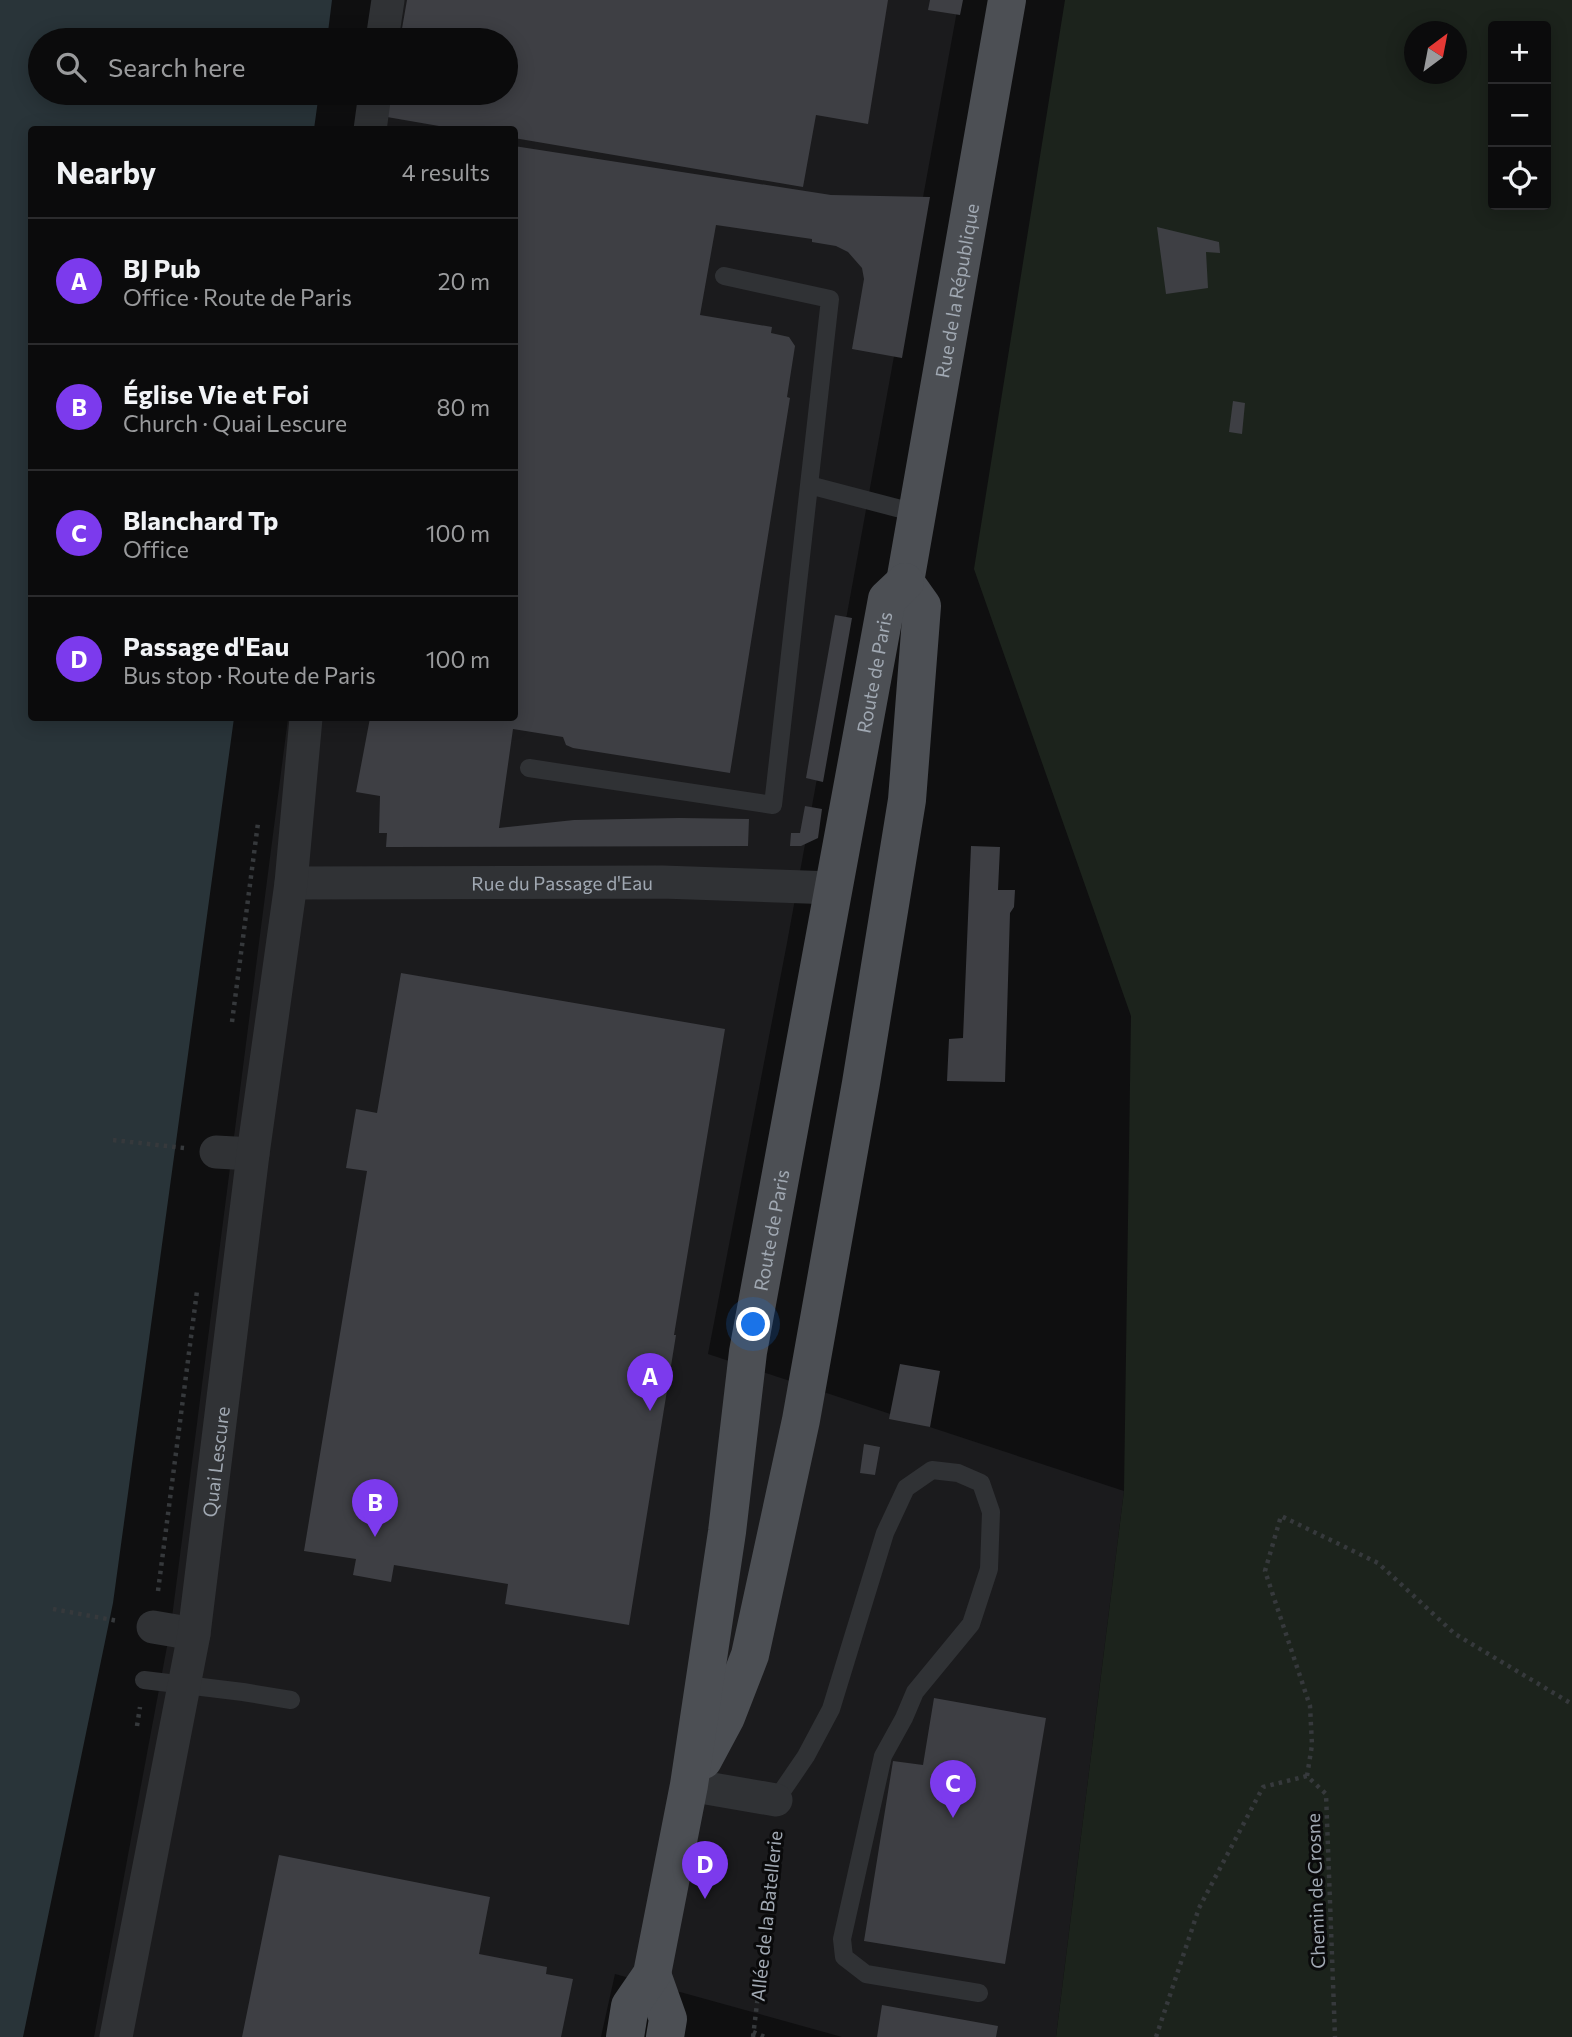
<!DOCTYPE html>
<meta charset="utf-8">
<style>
:root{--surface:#0b0b0c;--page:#19191a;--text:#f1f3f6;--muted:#9a9b9d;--line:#2b2b2d;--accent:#7c3aed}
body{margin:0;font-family:Commissioner,sans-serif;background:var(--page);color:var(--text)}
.controls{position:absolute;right:21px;top:21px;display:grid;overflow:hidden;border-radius:7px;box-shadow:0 4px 18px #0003}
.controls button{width:63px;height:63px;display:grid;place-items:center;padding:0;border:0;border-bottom:2px solid var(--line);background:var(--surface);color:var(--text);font:35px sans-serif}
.compass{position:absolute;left:1404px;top:21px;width:63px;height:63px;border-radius:50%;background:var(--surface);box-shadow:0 4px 18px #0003;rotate:32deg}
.you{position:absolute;left:754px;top:1325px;width:24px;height:24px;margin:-18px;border:5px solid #fff;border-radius:50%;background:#1a73e8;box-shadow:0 0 0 10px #1a73e833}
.badge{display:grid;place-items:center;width:46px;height:46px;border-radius:50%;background:var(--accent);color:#fff;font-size:23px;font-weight:700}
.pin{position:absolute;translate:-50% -58px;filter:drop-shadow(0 2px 4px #0008)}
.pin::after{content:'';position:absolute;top:37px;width:24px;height:21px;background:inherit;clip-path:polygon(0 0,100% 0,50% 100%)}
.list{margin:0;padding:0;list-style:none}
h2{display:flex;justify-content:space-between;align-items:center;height:91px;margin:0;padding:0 28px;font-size:30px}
h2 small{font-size:23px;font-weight:400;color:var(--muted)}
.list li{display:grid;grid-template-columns:46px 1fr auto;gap:21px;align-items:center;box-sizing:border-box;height:126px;padding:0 28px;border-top:2px solid var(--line)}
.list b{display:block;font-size:26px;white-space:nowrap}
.list p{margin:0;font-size:23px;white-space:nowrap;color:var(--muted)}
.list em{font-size:23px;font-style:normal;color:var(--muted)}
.icon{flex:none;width:38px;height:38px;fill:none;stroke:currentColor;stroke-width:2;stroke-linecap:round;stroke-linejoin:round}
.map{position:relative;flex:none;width:1572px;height:2037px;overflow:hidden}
.search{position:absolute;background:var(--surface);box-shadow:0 4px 18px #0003;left:28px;top:28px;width:490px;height:77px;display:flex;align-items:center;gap:18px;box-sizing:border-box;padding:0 24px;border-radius:38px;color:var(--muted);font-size:26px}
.panel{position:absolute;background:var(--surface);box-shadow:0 4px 18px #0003;left:28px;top:126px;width:490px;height:595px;border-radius:7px}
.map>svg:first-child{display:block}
</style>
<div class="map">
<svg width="1572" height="2037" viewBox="0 0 1572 2037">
<rect width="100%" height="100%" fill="#0f0f10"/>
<path fill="#1b1b1d" d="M380 0H959L787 943 708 1354 1124 1491 1056 2037H842L615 1974 601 2037H94L171 1625 288 718H514V130L363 129 368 93H506V40H375Z"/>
<path fill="#1c231c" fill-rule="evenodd" d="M1065 0H1572V2037H1056L1124 1491 1131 1016 974 569ZM1493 26H1546V205H1493ZM1414 32H1456V74H1414Z"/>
<path fill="#293439" d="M0 0H332L327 40H40V93H319L314 129 32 130V718H234L113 1603 23 2037H0Z"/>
<path fill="#3e3f44" d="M407 0H888L868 124 816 115 803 187 514 138V130H462L387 117 391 93H506V40H400Z
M930 0H963L960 15 928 10Z
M514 146 831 195 930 197 902 358 852 349 864 279 862 268 848 252 836 246 812 242V239L716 225 700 315 772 327 771 333 789 337 795 346 787 397 790 398 730 773 573 748 566 745 563 737 513 729 499 828 574 820 679 818 749 819 748 846 386 847 387 833H379L380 796 356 792 370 718H514Z
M1157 227 1219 242 1220 253 1206 252 1208 288 1166 294Z
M1233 401 1245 403 1242 434 1229 432Z
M835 615 852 618 823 782 806 778Z
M805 806 822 809 818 838 801 846H790L791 833H800Z
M971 846 1000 847 998 890H1015L1014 907 1010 913 1005 1082 947 1081 949 1039 963 1038Z
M401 973 725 1029 674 1335H676L629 1625 505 1604 508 1584 394 1565 391 1582 353 1575 356 1559 304 1551 367 1171 346 1168 356 1109 377 1113Z
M900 1364 940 1371 930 1427 889 1419Z
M864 1444 880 1447 875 1475 860 1473Z
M934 1698 1046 1718 1005 1964 864 1941 893 1761 923 1765Z
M279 1855 490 1897 479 1954 547 1967 546 1974 573 1979 561 2037H242Z
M882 2005 998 2026 996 2037H877Z"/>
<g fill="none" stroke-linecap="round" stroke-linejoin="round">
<path stroke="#36393c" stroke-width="4.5" stroke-dasharray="3.5 5" stroke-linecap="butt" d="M232 1022 258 823
M113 1140 184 1148
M158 1591 197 1291
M53 1609 118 1621
M137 1726 140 1707
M1307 1776 1312 1745 1310 1706 1265 1571 1281 1516 1378 1563 1455 1634 1572 1704
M753 2032 765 2037
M753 2037 775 1853V1835
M1156 2037 1199 1908 1263 1787 1307 1776 1326 1794 1335 2037"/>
<path stroke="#303235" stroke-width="18" d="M809 485 916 513
M529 768 773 805 830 299 724 276
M144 1680 243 1692 291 1700
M776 1800 806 1756 831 1709 885 1533 906 1488 932 1470 958 1473 981 1483 991 1512 989 1569 971 1624 915 1692 904 1718 883 1756 842 1939 844 1957 866 1974 979 1993"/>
<g stroke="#303235" stroke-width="33">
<path d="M382 40 388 0"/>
<path d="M370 130 375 93"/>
<path id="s1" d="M291 883 662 882 834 888"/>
<path d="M216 1152 253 1154"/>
<path d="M153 1627 194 1634"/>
<path d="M689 1785 776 1800"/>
<path id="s2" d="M116 2037 194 1634 253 1154 291 883 306 718"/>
</g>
<g stroke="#4c4f54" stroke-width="38">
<path id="s3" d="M905 582 1007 0"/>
<path d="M703 1760 726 1717 750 1655 801 1420 861 1083 907 800 922 606 905 582"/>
<path d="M652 1974 668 2019 665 2037"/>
<path id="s4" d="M625 2037 630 2006 652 1974 689 1785 727 1532 748 1352 887 599 905 582"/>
</g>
</g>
<g text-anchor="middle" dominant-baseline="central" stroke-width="6" stroke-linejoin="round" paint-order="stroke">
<g font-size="19" fill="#a0a8b2" stroke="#0a0a0b">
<text stroke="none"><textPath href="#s3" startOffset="296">Rue de la République</textPath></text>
<text stroke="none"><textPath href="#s4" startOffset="1391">Route de Paris</textPath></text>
<text stroke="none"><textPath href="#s1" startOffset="271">Rue du Passage d'Eau</textPath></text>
<text stroke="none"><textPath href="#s4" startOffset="824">Route de Paris</textPath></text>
<text stroke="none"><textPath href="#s2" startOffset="584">Quai Lescure</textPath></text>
<text transform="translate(1315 1891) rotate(-92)">Chemin de Crosne</text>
<text transform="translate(766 1916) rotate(-84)">Allée de la Batellerie</text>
</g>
</g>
</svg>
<div class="controls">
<button>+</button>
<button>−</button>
<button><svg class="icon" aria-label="locate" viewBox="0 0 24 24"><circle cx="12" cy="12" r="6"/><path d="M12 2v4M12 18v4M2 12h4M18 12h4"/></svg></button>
</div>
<svg class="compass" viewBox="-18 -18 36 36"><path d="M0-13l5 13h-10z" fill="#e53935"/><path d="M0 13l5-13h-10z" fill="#9a9b9d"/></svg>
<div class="you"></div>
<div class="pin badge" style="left:650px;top:1411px">A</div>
<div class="pin badge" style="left:375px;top:1537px">B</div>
<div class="pin badge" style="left:953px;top:1818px">C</div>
<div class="pin badge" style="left:705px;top:1899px">D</div>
<div class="search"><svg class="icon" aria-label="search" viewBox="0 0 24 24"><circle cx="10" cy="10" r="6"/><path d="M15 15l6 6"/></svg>Search here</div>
<section class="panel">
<h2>Nearby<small>4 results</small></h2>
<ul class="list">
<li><span class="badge">A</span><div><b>BJ Pub</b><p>Office · Route de Paris</p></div><em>20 m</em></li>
<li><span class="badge">B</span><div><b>Église Vie et Foi</b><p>Church · Quai Lescure</p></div><em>80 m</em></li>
<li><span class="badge">C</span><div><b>Blanchard Tp</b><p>Office</p></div><em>100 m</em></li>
<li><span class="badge">D</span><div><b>Passage d'Eau</b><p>Bus stop · Route de Paris</p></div><em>100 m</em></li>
</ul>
</section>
</div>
